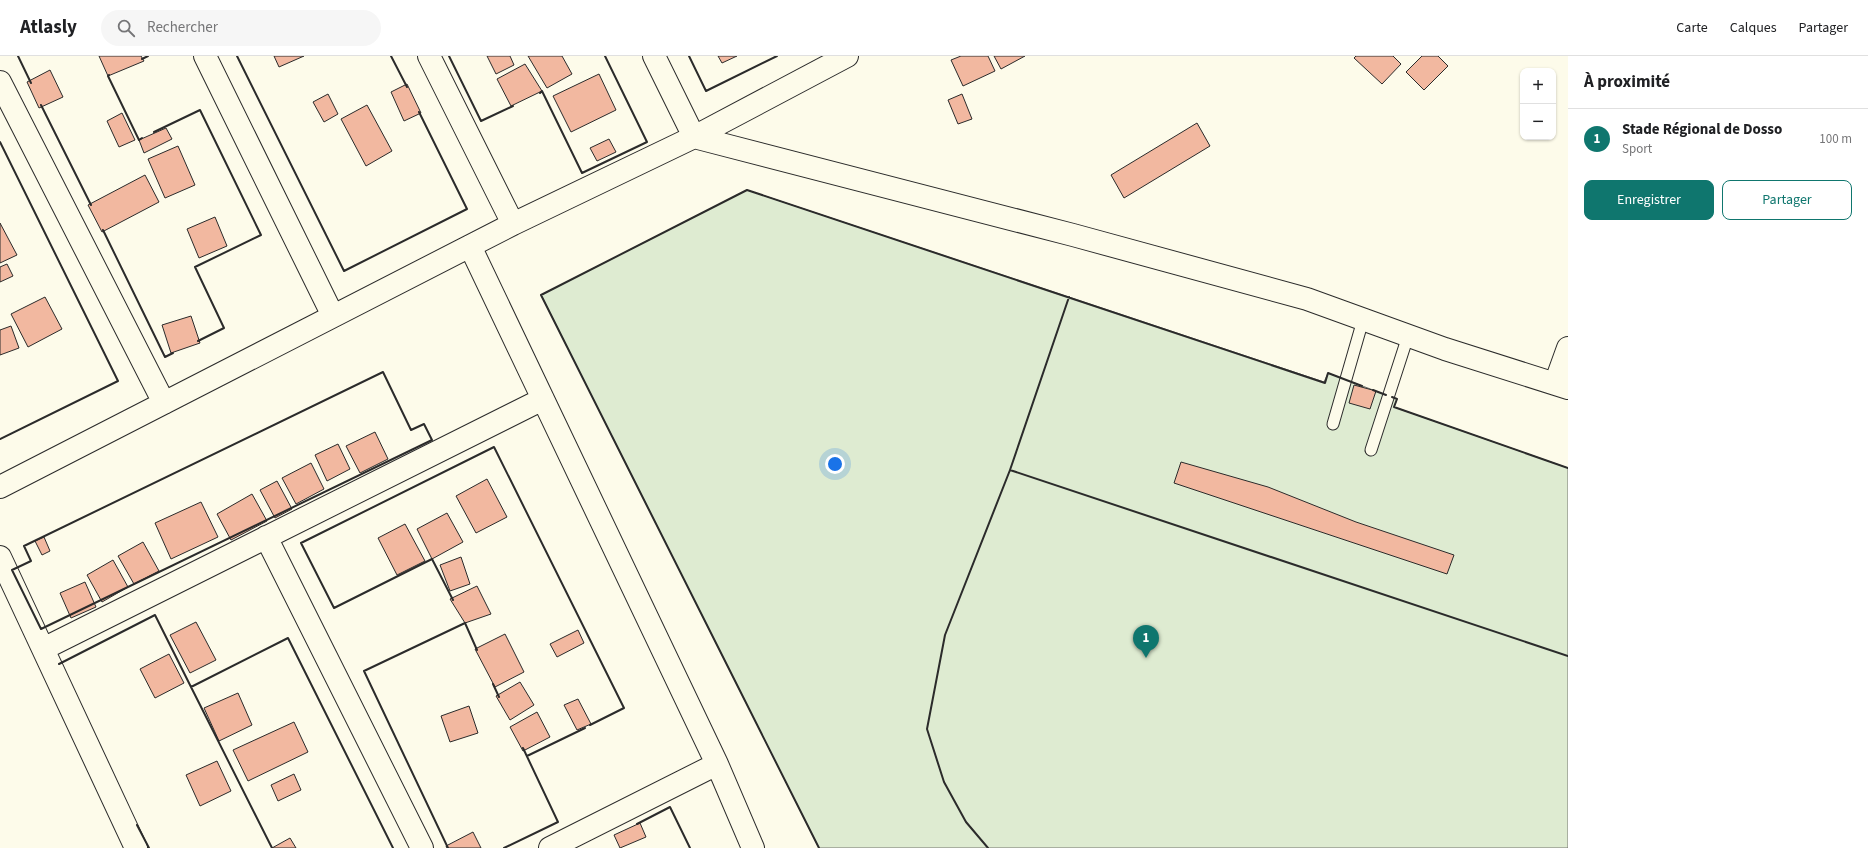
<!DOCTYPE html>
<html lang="fr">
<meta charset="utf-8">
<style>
:root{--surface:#fff;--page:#f6f6f6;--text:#202124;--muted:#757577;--line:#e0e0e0;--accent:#0f766e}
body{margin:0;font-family:"Source Sans 3",sans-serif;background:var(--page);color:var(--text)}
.controls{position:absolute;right:12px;top:12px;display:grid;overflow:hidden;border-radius:8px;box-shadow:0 1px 3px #0004}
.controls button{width:36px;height:36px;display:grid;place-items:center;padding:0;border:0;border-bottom:1px solid var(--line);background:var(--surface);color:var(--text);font:20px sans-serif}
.you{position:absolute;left:835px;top:408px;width:14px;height:14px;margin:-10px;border:3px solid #fff;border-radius:50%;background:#1a73e8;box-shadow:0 0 0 6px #1a73e833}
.badge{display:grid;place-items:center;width:26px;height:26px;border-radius:50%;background:var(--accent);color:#fff;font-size:13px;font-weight:700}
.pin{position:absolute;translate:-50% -33px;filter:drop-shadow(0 1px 2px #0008)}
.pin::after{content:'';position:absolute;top:21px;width:14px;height:12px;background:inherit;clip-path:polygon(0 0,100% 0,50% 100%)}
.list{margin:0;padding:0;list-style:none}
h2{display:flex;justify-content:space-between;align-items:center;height:52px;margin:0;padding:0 16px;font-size:17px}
h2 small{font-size:13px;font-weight:400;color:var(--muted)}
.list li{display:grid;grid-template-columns:26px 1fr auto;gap:12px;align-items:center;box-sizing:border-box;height:60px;padding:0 16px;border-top:1px solid var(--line)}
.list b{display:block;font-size:15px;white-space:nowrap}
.list p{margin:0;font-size:13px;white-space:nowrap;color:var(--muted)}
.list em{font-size:13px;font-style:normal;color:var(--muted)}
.actions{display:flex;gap:8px;padding:12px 16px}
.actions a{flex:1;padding:9px 0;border:1px solid var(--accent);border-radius:8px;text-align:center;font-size:14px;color:var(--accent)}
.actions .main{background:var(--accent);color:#fff}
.icon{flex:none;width:22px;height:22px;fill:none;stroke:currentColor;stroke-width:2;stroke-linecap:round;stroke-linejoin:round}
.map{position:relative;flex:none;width:1568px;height:792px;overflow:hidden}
header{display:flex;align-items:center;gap:24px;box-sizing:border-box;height:56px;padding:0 20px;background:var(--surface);border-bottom:1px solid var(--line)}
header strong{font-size:19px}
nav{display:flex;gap:22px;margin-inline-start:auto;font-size:14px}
.search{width:280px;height:36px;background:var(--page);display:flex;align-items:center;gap:10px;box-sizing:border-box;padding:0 14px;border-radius:22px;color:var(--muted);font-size:15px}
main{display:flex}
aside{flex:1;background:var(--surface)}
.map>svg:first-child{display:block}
</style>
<header>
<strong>Atlasly</strong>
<div class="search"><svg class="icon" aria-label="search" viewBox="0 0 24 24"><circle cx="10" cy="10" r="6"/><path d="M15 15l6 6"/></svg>Rechercher</div>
<nav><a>Carte</a><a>Calques</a><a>Partager</a></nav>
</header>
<main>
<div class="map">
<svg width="1568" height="792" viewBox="0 0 1568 792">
<rect width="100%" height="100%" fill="#fdfbea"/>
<path fill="#deebd1" stroke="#74746e" d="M747 134 1324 326 1328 317 1397 343 1394 351 1568 412V792H819L541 239Z"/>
<path fill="#f2b8a0" stroke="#2b2b2b" d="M99 0H141L144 5 108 20Z
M274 0H304L279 11Z
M487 0H510L514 9 496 18Z
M528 0H562L572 18 547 32Z
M718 0H737L722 7Z
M961 0H988L995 15 963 30 951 4Z
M994 0H1025L1001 13Z
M1356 0H1393L1401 8 1382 28 1354 2Z
M1422 0H1438L1448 10 1424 34 1406 16Z
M525 8 542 35 511 50 497 23Z
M50 14 63 41 39 52 27 26Z
M599 18 616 54 571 76 553 40Z
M407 28 421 57 404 65 391 36Z
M328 38 338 58 324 66 313 46Z
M962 38 972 63 958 68 948 44Z
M367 49 392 95 366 110 341 63Z
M122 57 135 84 119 91 107 65Z
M1197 67 1210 90 1124 142 1111 119Z
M166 72 172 83 144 97 139 84Z
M609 83 616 96 597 105 590 92Z
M178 90 195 129 165 142 148 103Z
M145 119 159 146 102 176 88 149Z
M215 161 227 190 199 202 187 173Z
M0 167 17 199 0 207Z
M7 208 13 220 0 226V211Z
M45 241 62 273 28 291 11 258Z
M191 260 200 287 171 297 162 269Z
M11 270 19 292 0 299V274Z
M1354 329 1376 335 1370 353 1349 347Z
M375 376 388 403 360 417 346 390Z
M338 388 350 413 327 425 315 399Z
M1181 406 1268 431 1356 466 1454 499 1447 518 1174 427Z
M311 407 324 433 296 448 282 422Z
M487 423 507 461 476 477 456 440Z
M277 425 292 453 275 462 260 434Z
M252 438 267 465 231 484 217 458Z
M201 446 218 481 171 503 155 467Z
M447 457 463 486 432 503 417 473Z
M405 468 425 505 397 519 378 482Z
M44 481 50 495 42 499 35 485Z
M143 486 159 515 134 528 118 500Z
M461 501 470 528 450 535 440 509Z
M113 504 128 531 102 546 87 519Z
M85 526 96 551 71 562 60 537Z
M477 530 491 558 465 567 450 543Z
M196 566 216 604 190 617 170 579Z
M578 574 584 587 557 601 550 588Z
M505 578 524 616 495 631 475 593Z
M169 598 184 627 155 642 140 613Z
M520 626 534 649 510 664 496 640Z
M238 637 252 669 219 685 204 652Z
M578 643 591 668 577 674 564 649Z
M469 650 478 677 450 686 441 660Z
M537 656 550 681 523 695 510 671Z
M294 666 308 696 248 725 233 694Z
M217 705 231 735 200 750 186 719Z
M294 718 301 734 278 745 271 729Z
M640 767 646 781 620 792 614 779Z
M473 776 481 792H447L446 790Z
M290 782 296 792H272Z"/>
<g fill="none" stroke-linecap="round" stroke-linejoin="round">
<defs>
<path id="lane" d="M1333 368 1363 264
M1371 394 1408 280"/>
<path id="street" d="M205 0 333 260
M429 0 513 168
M654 0 694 81 1073 179 1307 243 1445 293 1568 332
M0 26 164 347
M470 190 717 708 753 792
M1555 328 1568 292
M0 431 513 168 694 81 847 0
M266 481 422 792
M0 501 136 792
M43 593 543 343
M550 792 717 708"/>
</defs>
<use href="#lane" stroke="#2b2b2b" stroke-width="13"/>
<use href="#street" stroke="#2b2b2b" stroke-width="24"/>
<use href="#lane" stroke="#fdfbea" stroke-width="11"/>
<use href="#street" stroke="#fdfbea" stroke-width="22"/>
<path stroke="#2b2b2b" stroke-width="2" d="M18 0 31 27
M237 0 344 215 467 153 419 56
M391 0 407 31
M449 0 481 65 513 50
M689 0 706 35 777 0
M142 3 148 0
M109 19 108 20 139 84 142 82
M540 37 542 35 582 117 647 86 605 0
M41 49 91 149
M154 76 200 54 261 179 195 211 224 272 198 285
M0 86 118 325 0 383
M103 174 165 301 173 297
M383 316 411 374 424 368 432 384 41 573 12 514 31 505 24 490Z
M1373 334 1386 339
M1392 341 1397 343 1394 351 1568 412
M1010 414 1069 241
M453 544 432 503 334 552 301 487 494 391 624 652 590 669
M59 608 155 559 191 631 288 582 393 792
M493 628 499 641
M191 631 272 792
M527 700 585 672
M637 768 670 751 690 792
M137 769 149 792
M448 792 364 615 465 567 477 594
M504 792 558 766 523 692
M819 792 541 239 747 134 1325 327 1328 317 1362 330
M988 792 966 766 944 726 927 673 945 579 1010 414 1568 600"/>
</g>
</svg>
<div class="controls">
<button>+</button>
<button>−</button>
</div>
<div class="you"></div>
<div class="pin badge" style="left:1146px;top:602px">1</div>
</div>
<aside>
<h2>À proximité<small></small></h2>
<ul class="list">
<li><span class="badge">1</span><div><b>Stade Régional de Dosso</b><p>Sport</p></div><em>100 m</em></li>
</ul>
<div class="actions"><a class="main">Enregistrer</a><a>Partager</a></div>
</aside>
</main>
